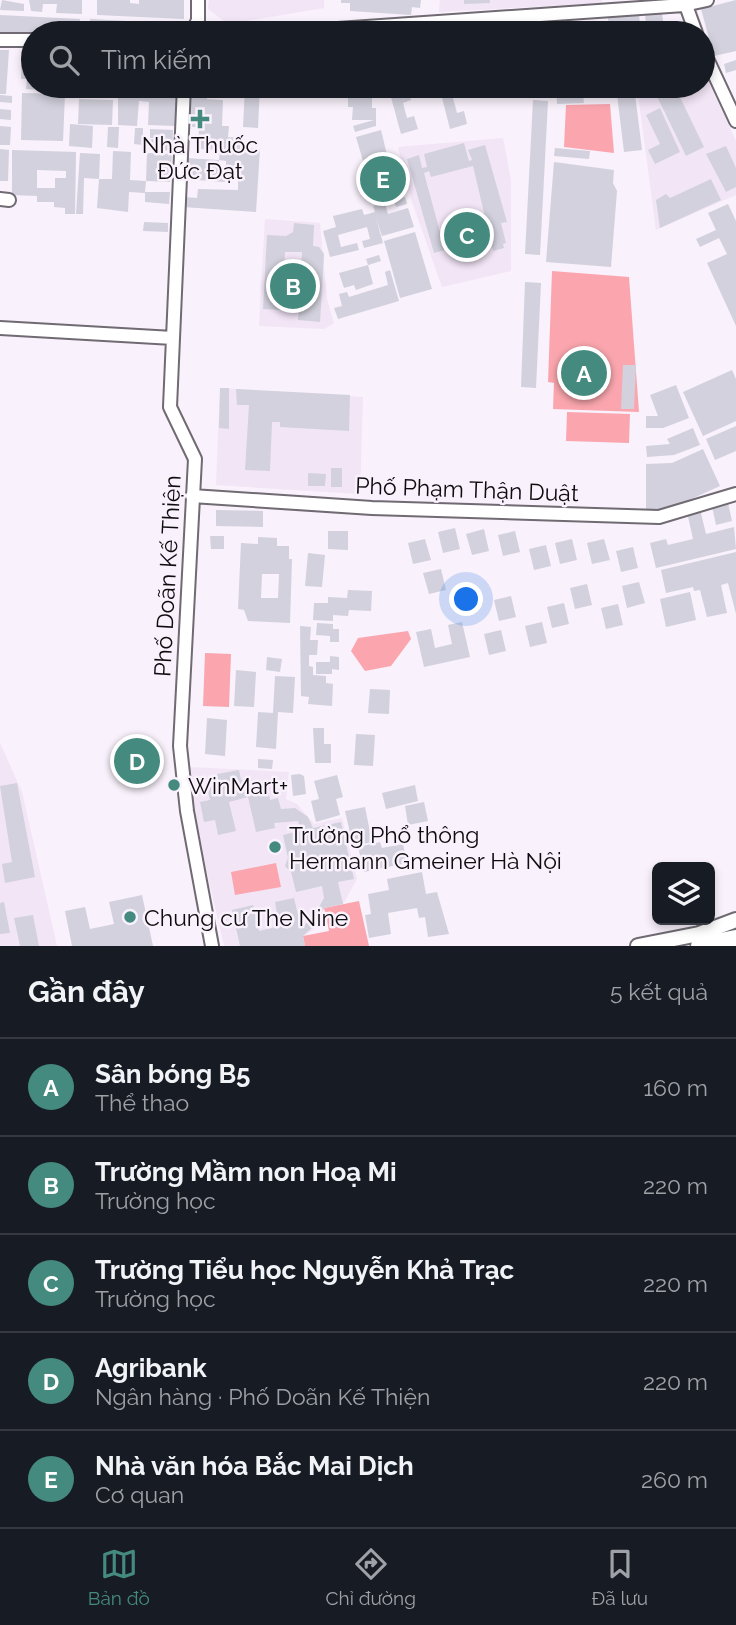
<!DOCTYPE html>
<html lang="vi">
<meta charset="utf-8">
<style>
:root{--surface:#171b24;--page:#242831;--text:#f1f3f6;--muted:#9ea1a6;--line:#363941;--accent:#458a7f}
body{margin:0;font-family:Raleway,sans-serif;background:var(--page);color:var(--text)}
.controls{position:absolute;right:21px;bottom:21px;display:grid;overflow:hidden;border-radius:10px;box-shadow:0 4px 10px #0003}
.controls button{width:63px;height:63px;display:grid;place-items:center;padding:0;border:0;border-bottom:2px solid var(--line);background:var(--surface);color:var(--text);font:35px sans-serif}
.you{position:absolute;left:467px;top:600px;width:24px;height:24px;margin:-18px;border:5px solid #fff;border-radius:50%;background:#1a73e8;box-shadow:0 0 0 10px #1a73e833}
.badge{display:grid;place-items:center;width:46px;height:46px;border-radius:50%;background:var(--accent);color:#fff;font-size:23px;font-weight:700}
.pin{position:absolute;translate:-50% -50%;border:4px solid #fff;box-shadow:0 2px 7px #0006}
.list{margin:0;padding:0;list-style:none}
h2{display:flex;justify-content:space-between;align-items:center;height:91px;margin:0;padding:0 28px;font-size:30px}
h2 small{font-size:23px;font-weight:400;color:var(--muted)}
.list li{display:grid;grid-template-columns:46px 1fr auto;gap:21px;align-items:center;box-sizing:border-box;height:98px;padding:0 28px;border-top:2px solid var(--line)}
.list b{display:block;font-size:26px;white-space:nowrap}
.list p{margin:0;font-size:23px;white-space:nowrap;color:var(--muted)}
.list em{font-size:23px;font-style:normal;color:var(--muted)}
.icon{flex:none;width:38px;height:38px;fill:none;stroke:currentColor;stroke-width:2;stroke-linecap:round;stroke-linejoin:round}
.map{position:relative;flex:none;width:736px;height:946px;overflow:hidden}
.search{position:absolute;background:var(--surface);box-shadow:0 4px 10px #0003;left:21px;right:21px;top:21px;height:77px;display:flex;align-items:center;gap:18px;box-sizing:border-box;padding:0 24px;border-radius:38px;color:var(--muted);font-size:26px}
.sheet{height:581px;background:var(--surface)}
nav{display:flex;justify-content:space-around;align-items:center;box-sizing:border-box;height:98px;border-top:2px solid var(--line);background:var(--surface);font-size:19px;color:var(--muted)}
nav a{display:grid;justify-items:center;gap:4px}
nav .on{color:var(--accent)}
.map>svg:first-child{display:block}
</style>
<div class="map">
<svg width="736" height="946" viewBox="0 0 736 946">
<rect width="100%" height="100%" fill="#f9f1fb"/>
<path fill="#f2e5f6" d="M209 0H324V8L228 24 208 9Z
M440 0H602V3L439 12Z
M703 71 736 141V195L656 230 637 86H703Z
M503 138 511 180V271L442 287 411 199 398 147Z
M265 219 320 223 327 299 334 323 324 329 259 326Z
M220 388 363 397 360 494 216 485Z
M0 743 22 792 57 946H0Z
M188 767 289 772 286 799 297 804 314 824 342 818 357 879 343 904 324 908 321 925 303 936 305 946H224L188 790Z"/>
<path fill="#fba6ae" d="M610 104 614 153 564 147 566 105Z
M552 271 629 277 639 412 553 409 554 383 548 382Z
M567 412 630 414 629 443 566 441Z
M408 631 411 639 391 666 365 671 351 651 358 638Z
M205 653 231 654 229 707 203 706Z
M276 863 281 887 235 895 231 872Z
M359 901 369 946H305L303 936 329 931 324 908Z"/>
<path fill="#d2d1dd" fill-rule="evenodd" d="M2 0 24 4V11L0 10Z
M29 0H82V14L56 13 57 4H43L42 12 31 11Z
M97 0H130V3L139 4V0H184V19L97 15Z
M341 0H421L420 8 412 7 411 15 350 11V3H341Z
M464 0H490V3L464 4Z
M736 0V51L714 56 701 9Z
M662 12 664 31 647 33 645 14Z
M639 14 641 33H610L608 18Z
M0 15 80 19 79 33H33V36L0 38Z
M90 19 182 24V33L90 31Z
M600 26V33H553V28Z
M22 46H30L33 86H41V90L26 89 27 79H21Z
M0 50H9L6 94H0Z
M736 60V70L726 73 724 64Z
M71 86H86V95L70 92Z
M119 86 147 90V86H177L176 126 148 125 149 102 139 101 137 126 118 125V98H112V91H119Z
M187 86H224V94L207 93V99L223 100 222 126H229L228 137 241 138 240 148 260 149 256 212 183 207 184 197 197 198 198 189 238 190V178H225V182L184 179 185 158 219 160V167L226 168V161L219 160 220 150 198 149 199 127H192L193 120H185Z
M245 86H260L258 128 243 127Z
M280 86H308V90L280 89Z
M388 86H407L411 100 403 103 407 118 414 116 418 129 401 134Z
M439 86H458L461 96 453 98 457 113 464 111 467 124 450 129Z
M513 86H546L547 90 516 97Z
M556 86H603V94L583 95 584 103 557 104Z
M616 86H634L642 150 624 152Z
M652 86H678L680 89 677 91 704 147 686 156Z
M22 93 65 94 63 141 21 140Z
M348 93 372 94V108H376V126L355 132 353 126 374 120H352L353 107H348Z
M0 95 12 96V103L0 102Z
M79 99 113 100 112 125 78 124Z
M533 100 548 101 540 255 525 254Z
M660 108 680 152 655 164 648 150 660 144 646 115Z
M0 109 11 110V120L0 119Z
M70 124 93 126 92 148 69 146Z
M0 126 11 127 10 145H0Z
M108 127H119L118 148 107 147Z
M135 128H143V145L134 144Z
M150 129 173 130 172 151 149 149V140L157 138H150Z
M381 130 387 155 363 161 356 137Z
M464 143 469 161 472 160 468 150 485 145 507 222 501 223 506 243 503 244 504 248 493 251 473 166 431 177 429 171 424 173 445 250 434 253 407 159 419 155 422 168 427 167 424 154Z
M726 146 736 168V187L726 192 706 154Z
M555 148 590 151 589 159 554 156Z
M0 149 9 150 8 181H0Z
M12 150 76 152 75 214H65V208L54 207V202H37V196L12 195ZM37 170 66 171V178H55V188H37Z
M113 151 131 152 130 180 146 181 145 192H170L169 204 145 202V193L129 192 128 212 97 208 99 179H112Z
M80 153 100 154 99 179 84 178 83 214H76Z
M147 153 172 154 170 182 146 181Z
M391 159 399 194 376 200 367 165Z
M554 162 614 170 613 183 617 191 611 267 546 262Z
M711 179 721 200 660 228 656 200 666 194 670 198Z
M405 197 407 204 396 207 394 200Z
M385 203 388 214 408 208 414 227 382 236 376 218 383 243 364 248 362 241 370 239 367 227 338 235 341 247 357 243 359 250 330 257 323 231 336 227 333 216 362 209 364 215 375 212 373 206Z
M728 204 736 221V326L707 263 727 254 719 238 700 247 696 239 716 230 708 213Z
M144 222 168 223V232L143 231Z
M294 223 314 225 313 246 319 247 324 254 320 322 298 320 302 252H285L281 310 263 309 267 235 286 236 293 232Z
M415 232 432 289 400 298 384 241Z
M379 255 381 261 368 265 366 259Z
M368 265 373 284 356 290 354 285 344 288 339 273Z
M390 270 399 301 338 319 334 308 342 306 339 294 347 292 349 297 388 285 385 272Z
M525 282 541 283 536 388 521 387Z
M623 365H636L634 409H621Z
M732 370 736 379V421L703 436 683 392Z
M676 385 689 418 663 428H646V416H658L650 395Z
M220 388H229V429L219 428Z
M236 389 350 395 349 431 280 427V422H272L270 471 245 470 249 405H237Z
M736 426V451L715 460 706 439Z
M693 428 700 445 674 455 647 457 646 446 670 444 667 439Z
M703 449 720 486 667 510 646 511V464L672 463Z
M331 468H342V487H331Z
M308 473 326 474 325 486H308Z
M728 503 732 521 716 525 712 506Z
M700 509 706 534 734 527 736 549 656 568 650 543 666 539 668 545 693 539 687 512Z
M216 510 263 511V527L216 526Z
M455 528 460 549 443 553 438 532Z
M484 529 489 551 472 555 466 534Z
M328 531H348V550L328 549Z
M515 531 520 552 503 556 498 535Z
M210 536H224V549H211Z
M258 537 277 538V546H289V559H292L290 623 248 621 244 610 238 609 241 543 258 544ZM262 574H279L278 598H261Z
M425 539 431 560 413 564 408 543Z
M572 539 577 560 560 564 555 543Z
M604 539 610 560 592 564 587 543Z
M546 545 551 566 534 570 529 549Z
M633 547 638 568 621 572 616 551Z
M736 552V614L728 583 721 585 727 613 707 617 700 590 694 591 693 587 666 593 661 570Z
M308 553 325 555 322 587 305 586Z
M441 569 446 590 429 594 423 573Z
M639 582 645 603 627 608 622 586Z
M587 584 592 605 575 609 570 588Z
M348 590 372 591 371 611 349 610 348 616 333 615V621L313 620 314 603H328V597L347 598Z
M690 592 696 620 666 627 660 599Z
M511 596 516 617 499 621 494 600Z
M564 603 569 624 552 628 547 607Z
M618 604 623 625 606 629 601 608Z
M462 622 470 657 424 667 416 632 431 629 435 648 452 644 448 625Z
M542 622 547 643 530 647 525 626Z
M317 623 333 624V629H339V642H330V636L316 635Z
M300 626 311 627 310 640H318L317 655H309V666L313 667V675L326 676V683L333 684 332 706 308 704 309 697 301 696Z
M501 630 506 651 489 655 484 634Z
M330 656 339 657V670L332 669V674H316V662H330Z
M267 657 282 659 280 672 266 670Z
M236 670 256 672 254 707 234 706Z
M275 676 295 677 293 713 278 712 276 749 256 747 258 712 273 713Z
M370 689 390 690 389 714 368 713Z
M207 718 227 720 225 756 205 754Z
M313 728H324V744H331V763H315Z
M356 734 375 735 373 766 354 765Z
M258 759 273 760 272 769 258 768Z
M239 770 241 780 251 778 253 789 267 786 270 800 278 798 281 809 295 808 308 817 313 828 341 822 354 879 338 882 343 904 324 908 315 925 303 936 305 946H240L232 910 253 905 259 931 279 926 275 902 294 898 301 928 314 916 324 898 322 886 296 892 291 872 285 866 288 858 283 835 301 831 298 821 274 823 275 828 256 832 248 797 229 802 236 831 218 835 215 820 204 822 200 802 210 800 207 787 219 784 217 774Z
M300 774 304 776 306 794 293 796 291 775Z
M337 775 343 797 336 799 340 815 316 822 311 801 319 799 314 781Z
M17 783 35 877 5 883 2 864 12 862 0 786Z
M415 785 418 801 386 809 382 793Z
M424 802 428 821 408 825 405 806Z
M365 807 372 842 353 846 345 811Z
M380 842 382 848 403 844 407 863 364 872 358 847Z
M422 872 426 894 437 892 449 934 428 937 425 917 419 918 417 908 388 913 391 934 369 938 365 915 371 914 368 894 389 890 387 879Z
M142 895 153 946H72L65 911 85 907 90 929 114 924 109 902Z
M4 902 10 933 0 934V903Z
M33 915 39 946H20L14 918Z"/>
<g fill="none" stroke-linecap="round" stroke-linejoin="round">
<defs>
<path id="minor" d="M684 0 696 33
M192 33 198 20V0
M280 33 684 5 707 0
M0 40H33
M703 50 736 121
M184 86 170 407 195 459 180 746 187 811 212 946
M0 199 9 200
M0 328 173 338
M192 496 372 508 659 517 736 494"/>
<path id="major" d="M638 946 699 934 736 920"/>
<path id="highway" d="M700 946 736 939"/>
</defs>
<use href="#minor" stroke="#706a72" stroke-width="16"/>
<use href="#major" stroke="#706a72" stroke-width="18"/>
<use href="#highway" stroke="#706a72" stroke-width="21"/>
<use href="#minor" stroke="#fff" stroke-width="12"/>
<use href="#major" stroke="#fff" stroke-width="14"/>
<use href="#highway" stroke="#fff" stroke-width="18"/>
</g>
<g fill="#458a7f" stroke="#f9f1fb" stroke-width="2.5">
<path d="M196.5 108.5h7v7h7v7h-7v7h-7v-7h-7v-7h7z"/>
<circle cx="174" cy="785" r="7"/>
<circle cx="275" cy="847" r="7"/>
<circle cx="130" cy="917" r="7"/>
</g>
<g text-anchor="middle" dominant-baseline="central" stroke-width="5" stroke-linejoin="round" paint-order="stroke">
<g font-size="23" fill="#0f0c10" stroke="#f9f1fb" text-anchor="start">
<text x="200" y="144" text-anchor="middle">Nhà Thuốc<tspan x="200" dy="26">Đức Đạt</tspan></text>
<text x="188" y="785">WinMart+</text>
<text x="289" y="834">Trường Phổ thông<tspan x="289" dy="26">Hermann Gmeiner Hà Nội</tspan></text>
<text x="144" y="917">Chung cư The Nine</text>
</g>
<g font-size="23" fill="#0f0c10" stroke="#f9f1fb">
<text transform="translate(467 489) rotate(2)">Phố Phạm Thận Duật</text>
<text transform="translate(167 576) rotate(-87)">Phố Doãn Kế Thiện</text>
</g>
</g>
</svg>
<div class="controls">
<button><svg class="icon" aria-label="layers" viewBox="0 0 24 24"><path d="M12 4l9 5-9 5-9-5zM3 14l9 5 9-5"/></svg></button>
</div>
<div class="you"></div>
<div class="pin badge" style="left:584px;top:373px">A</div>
<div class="pin badge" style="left:293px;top:286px">B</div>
<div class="pin badge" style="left:467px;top:235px">C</div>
<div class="pin badge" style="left:137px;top:761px">D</div>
<div class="pin badge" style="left:383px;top:179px">E</div>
<div class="search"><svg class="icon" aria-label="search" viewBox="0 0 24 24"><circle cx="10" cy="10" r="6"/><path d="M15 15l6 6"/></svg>Tìm kiếm</div>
</div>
<section class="sheet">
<h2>Gần đây<small>5 kết quả</small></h2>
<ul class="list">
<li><span class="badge">A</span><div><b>Sân bóng B5</b><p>Thể thao</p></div><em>160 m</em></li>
<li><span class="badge">B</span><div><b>Trường Mầm non Hoạ Mi</b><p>Trường học</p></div><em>220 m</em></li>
<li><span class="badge">C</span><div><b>Trường Tiểu học Nguyễn Khả Trạc</b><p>Trường học</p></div><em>220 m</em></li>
<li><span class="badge">D</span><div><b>Agribank</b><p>Ngân hàng · Phố Doãn Kế Thiện</p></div><em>220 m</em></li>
<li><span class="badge">E</span><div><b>Nhà văn hóa Bắc Mai Dịch</b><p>Cơ quan</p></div><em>260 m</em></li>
</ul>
</section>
<nav>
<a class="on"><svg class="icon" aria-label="map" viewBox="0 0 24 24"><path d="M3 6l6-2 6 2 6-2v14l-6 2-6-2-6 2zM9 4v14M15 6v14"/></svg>Bản đồ</a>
<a><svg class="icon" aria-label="directions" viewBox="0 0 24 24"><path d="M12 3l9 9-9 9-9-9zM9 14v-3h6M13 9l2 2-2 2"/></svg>Chỉ đường</a>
<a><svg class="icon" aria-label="saved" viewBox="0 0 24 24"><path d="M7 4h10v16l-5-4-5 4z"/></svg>Đã lưu</a>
</nav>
